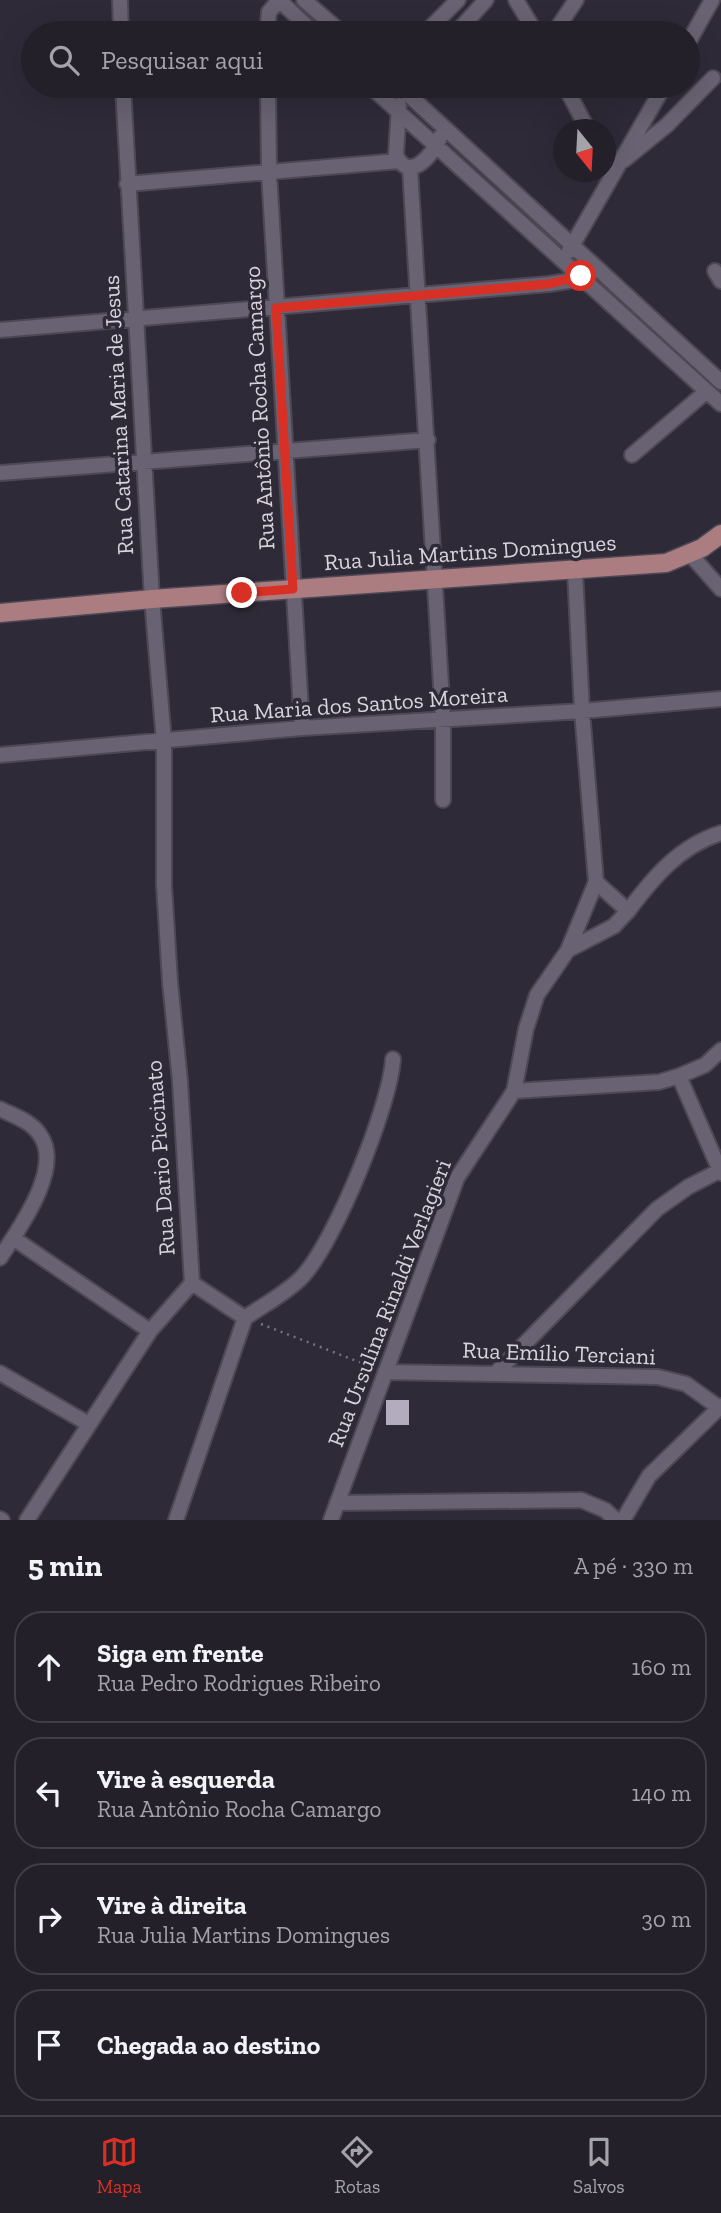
<!DOCTYPE html>
<html lang="pt">
<meta charset="utf-8">
<style>
:root{--surface:#23202a;--page:#2b2832;--text:#f1f3f6;--muted:#a3a3a8;--line:#403e47;--accent:#d93025}
body{margin:0;font-family:"Zilla Slab",serif;background:var(--page);color:var(--text)}
.compass{position:absolute;left:553px;top:119px;width:63px;height:63px;border-radius:50%;background:var(--surface);box-shadow:0 7px 28px #0002;rotate:162deg}
.stop{position:absolute;width:21px;height:21px;margin:-16px;border:5px solid #d93025;border-radius:50%;background:#fff}
.stop.end{background:#d93025;border-color:#fff;box-shadow:0 2px 7px #0008}
.list{margin:0;padding:0;list-style:none}
h2{display:flex;justify-content:space-between;align-items:center;height:91px;margin:0;padding:0 28px;font-size:30px}
h2 small{font-size:23px;font-weight:400;color:var(--muted)}
.list li{display:grid;grid-template-columns:46px 1fr auto;gap:21px;align-items:center;box-sizing:border-box;height:112px;margin:0 14px 14px;padding:0 14px;border:2px solid var(--line);border-radius:28px}
.list b{display:block;font-size:26px;white-space:nowrap}
.list p{margin:0;font-size:23px;white-space:nowrap;color:var(--muted)}
.list em{font-size:23px;font-style:normal;color:var(--muted)}
.icon{flex:none;width:38px;height:38px;fill:none;stroke:currentColor;stroke-width:2;stroke-linecap:round;stroke-linejoin:round}
.map{position:relative;flex:none;width:721px;height:1520px;overflow:hidden}
.search{position:absolute;background:var(--surface);box-shadow:0 7px 28px #0002;left:21px;right:21px;top:21px;height:77px;display:flex;align-items:center;gap:18px;box-sizing:border-box;padding:0 24px;border-radius:38px;color:var(--muted);font-size:26px}
.sheet{height:595px;background:var(--surface)}
nav{display:flex;justify-content:space-around;align-items:center;box-sizing:border-box;height:98px;border-top:2px solid var(--line);background:var(--surface);font-size:19px;color:var(--muted)}
nav a{display:grid;justify-items:center;gap:4px}
nav .on{color:var(--accent)}
.map>svg:first-child{display:block}
</style>
<div class="map">
<svg width="721" height="1520" viewBox="0 0 721 1520">
<rect width="100%" height="100%" fill="#2f2a38"/>
<path fill="#b2acbe" d="M386 1400H409V1425H386Z"/>
<g fill="none" stroke-linecap="round" stroke-linejoin="round">
<defs>
<path id="minor" d="M120 0 121 33
M279 0 314 33
M304 0 342 33
M516 0 536 33
M267 33 269 12 279 0
M425 33 458 0
M456 33 486 0
M554 33 576 0
M688 43 712 0
M268 86 269 173 302 728
M370 86 721 404
M399 86 721 382
M565 86 588 130
M399 105 396 155C409 184 434 154 440 137
M624 160 667 125 713 78
M410 168 443 719V800
M127 184 399 161
M569 251 664 86
M715 271 721 281
M0 330 549 284 568 281 597 269
M632 455 707 391
M0 473 428 440
M690 554 721 589
M0 755 302 728 582 711 721 699
M628 911C653 878 679 846 721 833
M568 950 614 926 628 911 596 882
M721 1050 705 1065 679 1076 721 1173
M514 1091 659 1082 679 1076
M0 1109C14 1116 31 1121 40 1135 64 1168 18 1230 0 1258
M13 1238 150 1331
M245 1318C263 1305 287 1293 302 1277 335 1242 390 1106 393 1059
M385 1372 658 1377 686 1384 721 1409
M497 1372 657 1209 688 1187 721 1170
M0 1373 87 1423
M337 1503 581 1500 605 1510 616 1520
M0 1519 2 1520
M27 1520 150 1331 192 1283 180 1081 170 982 164 885V742L152 599 123 86
M176 1520 245 1318 192 1283
M331 1520 457 1178 514 1091 526 1029 537 995 568 950 596 882 582 711 575 571
M623 1520 649 1476 721 1406"/>
<path id="major" d="M0 613 152 599 666 563 702 548 721 534"/>
</defs>
<use href="#minor" stroke="#4d4854" stroke-width="18"/>
<use href="#major" stroke="#4d4854" stroke-width="21"/>
<path stroke="#78737f" stroke-width="2.5" stroke-dasharray="2 5" stroke-linecap="butt" d="M261 1324 372 1367"/>
<use href="#minor" stroke="#686272" stroke-width="14"/>
<use href="#major" stroke="#ab7c80" stroke-width="18"/>
</g>
<g fill="none" stroke-linecap="round" stroke-linejoin="round">
<path stroke="#d93025" stroke-width="9" d="M242 593 293 589 276 308 549 284 581 276"/>
</g>
<g text-anchor="middle" dominant-baseline="central" stroke-width="7" stroke-linejoin="round" paint-order="stroke">
<g font-size="23" fill="#d7d4dd" stroke="#2f2a38">
<text transform="translate(259 408) rotate(-93)">Rua Antônio Rocha Camargo</text>
<text transform="translate(118 415) rotate(-93)">Rua Catarina Maria de Jesus</text>
<text transform="translate(470 552) rotate(-4)">Rua Julia Martins Domingues</text>
<text transform="translate(359 704) rotate(-4)">Rua Maria dos Santos Moreira</text>
<text transform="translate(160 1158) rotate(-94)">Rua Dario Piccinato</text>
<text transform="translate(389 1303) rotate(-69)">Rua Ursulina Rinaldi Verlagieri</text>
<text transform="translate(559 1353) rotate(2)">Rua Emílio Terciani</text>
</g>
</g>
</svg>
<svg class="compass" viewBox="-18 -18 36 36"><path d="M0-13l5 13h-10z" fill="#e53935"/><path d="M0 13l5-13h-10z" fill="#a3a3a8"/></svg>
<div class="stop" style="left:581px;top:276px"></div>
<div class="stop end" style="left:242px;top:593px"></div>
<div class="search"><svg class="icon" aria-label="search" viewBox="0 0 24 24"><circle cx="10" cy="10" r="6"/><path d="M15 15l6 6"/></svg>Pesquisar aqui</div>
</div>
<section class="sheet">
<h2>5 min<small>A pé · 330 m</small></h2>
<ul class="list">
<li><svg class="icon" aria-label="ahead" viewBox="0 0 24 24"><path d="M12 20V5M6 11l6-6 6 6"/></svg><div><b>Siga em frente</b><p>Rua Pedro Rodrigues Ribeiro</p></div><em>160 m</em></li>
<li><svg class="icon" aria-label="left" viewBox="0 0 24 24"><path d="M17 20v-9H6M10 6l-5 5 5 5"/></svg><div><b>Vire à esquerda</b><p>Rua Antônio Rocha Camargo</p></div><em>140 m</em></li>
<li><svg class="icon" aria-label="right" viewBox="0 0 24 24"><path d="M7 20v-9h11M14 6l5 5-5 5"/></svg><div><b>Vire à direita</b><p>Rua Julia Martins Domingues</p></div><em>30 m</em></li>
<li><svg class="icon" aria-label="arrive" viewBox="0 0 24 24"><path d="M6 21V4h12l-3 4 3 4H6"/></svg><div><b>Chegada ao destino</b></div></li>
</ul>
</section>
<nav>
<a class="on"><svg class="icon" aria-label="map" viewBox="0 0 24 24"><path d="M3 6l6-2 6 2 6-2v14l-6 2-6-2-6 2zM9 4v14M15 6v14"/></svg>Mapa</a>
<a><svg class="icon" aria-label="directions" viewBox="0 0 24 24"><path d="M12 3l9 9-9 9-9-9zM9 14v-3h6M13 9l2 2-2 2"/></svg>Rotas</a>
<a><svg class="icon" aria-label="saved" viewBox="0 0 24 24"><path d="M7 4h10v16l-5-4-5 4z"/></svg>Salvos</a>
</nav>
